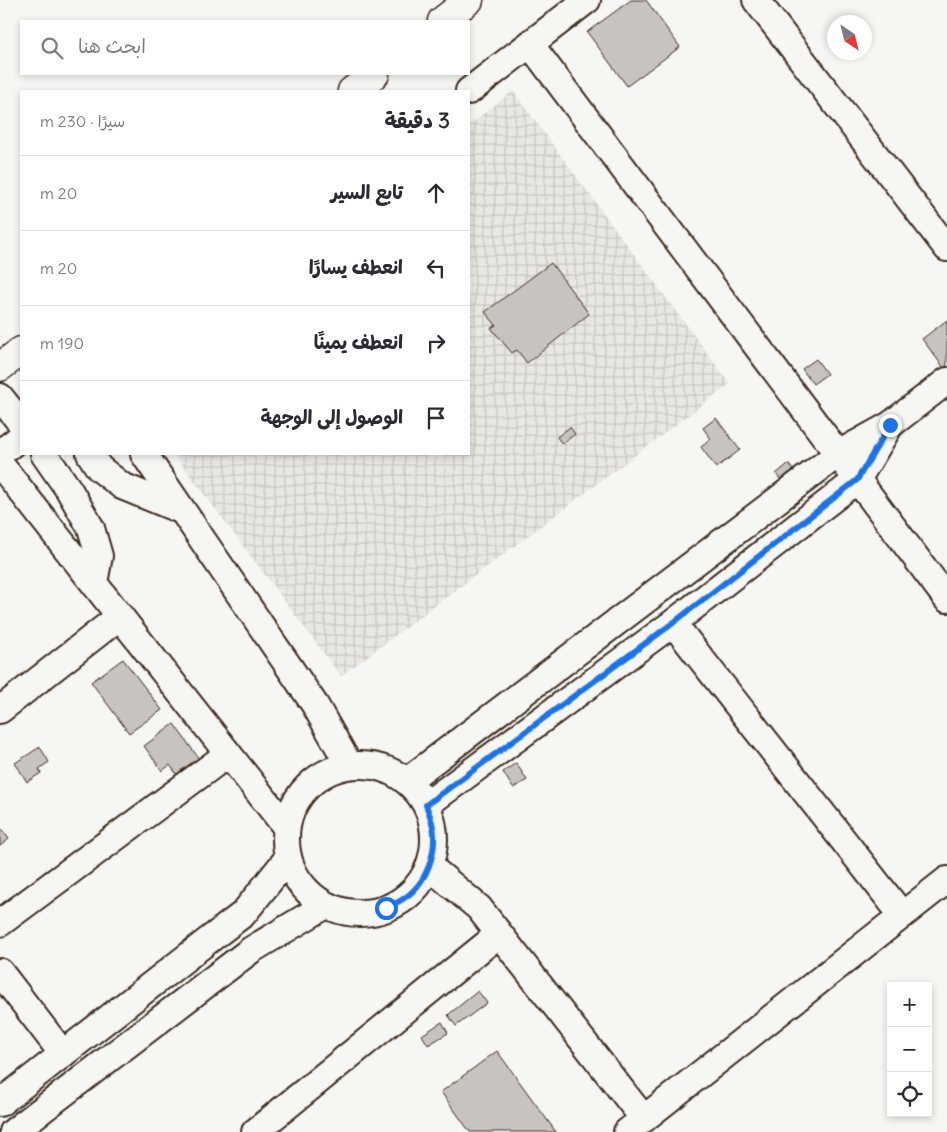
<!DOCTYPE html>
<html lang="ar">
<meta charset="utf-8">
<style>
:root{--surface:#fff;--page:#f2f2f3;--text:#2b2b33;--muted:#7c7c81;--line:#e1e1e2}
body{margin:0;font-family:Delius,"Playpen Sans Arabic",sans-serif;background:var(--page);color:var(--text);direction:rtl}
.controls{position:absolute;right:15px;bottom:15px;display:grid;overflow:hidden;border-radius:0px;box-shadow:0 2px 8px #0003}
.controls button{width:45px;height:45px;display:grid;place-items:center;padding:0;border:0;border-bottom:1px solid var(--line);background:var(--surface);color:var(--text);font:25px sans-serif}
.compass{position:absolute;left:827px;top:15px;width:45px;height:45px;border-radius:50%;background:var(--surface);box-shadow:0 2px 8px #0003;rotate:145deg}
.stop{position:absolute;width:15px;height:15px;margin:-11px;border:4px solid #1a73e8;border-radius:50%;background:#fff}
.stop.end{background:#1a73e8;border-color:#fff;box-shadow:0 1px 5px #0008}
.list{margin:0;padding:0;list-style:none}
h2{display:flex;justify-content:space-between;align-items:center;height:65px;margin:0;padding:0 20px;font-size:21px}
h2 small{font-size:16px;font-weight:400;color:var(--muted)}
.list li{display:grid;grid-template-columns:32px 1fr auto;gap:15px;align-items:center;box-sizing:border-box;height:75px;padding:0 20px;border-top:1px solid var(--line)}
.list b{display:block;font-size:19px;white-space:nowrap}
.list em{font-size:16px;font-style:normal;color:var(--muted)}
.icon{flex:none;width:28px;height:28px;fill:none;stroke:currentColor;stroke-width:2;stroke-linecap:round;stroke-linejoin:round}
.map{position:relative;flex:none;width:947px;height:1132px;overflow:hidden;direction:ltr}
.search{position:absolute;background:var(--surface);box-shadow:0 2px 8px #0003;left:20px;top:20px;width:450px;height:55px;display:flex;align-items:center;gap:12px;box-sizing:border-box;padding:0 18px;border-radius:0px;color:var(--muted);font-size:19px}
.panel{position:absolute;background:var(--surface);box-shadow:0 2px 8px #0003;left:20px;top:90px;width:450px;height:365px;border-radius:0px;direction:rtl}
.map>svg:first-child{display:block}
</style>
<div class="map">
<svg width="947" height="1132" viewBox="0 0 947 1132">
<defs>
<pattern id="industrial-grid" width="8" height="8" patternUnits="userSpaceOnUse" patternTransform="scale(1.25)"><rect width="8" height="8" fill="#e8e7e2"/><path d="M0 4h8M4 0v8" fill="none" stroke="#c8c6c1"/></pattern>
</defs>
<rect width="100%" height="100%" fill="#f6f6f2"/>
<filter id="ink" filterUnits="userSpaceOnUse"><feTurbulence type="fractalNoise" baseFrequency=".02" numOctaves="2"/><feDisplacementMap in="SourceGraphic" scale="10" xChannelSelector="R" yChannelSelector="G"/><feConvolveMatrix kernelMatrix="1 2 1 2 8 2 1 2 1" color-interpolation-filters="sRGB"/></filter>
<g filter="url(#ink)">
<path fill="url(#industrial-grid)" d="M513 91 730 384 341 676 174 454H469V125Z"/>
<path fill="#c8c3be" stroke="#3b2a1e" d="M631 0H646L680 47 627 86 587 32Z
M551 263 589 314 527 363 517 350 512 353 491 328 496 325 485 312Z
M947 320V365L944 368 922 339Z
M816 359 827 374 813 384 802 369Z
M716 418 740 450 716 468 701 447 711 439 703 428Z
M570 427 575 434 562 444 557 437Z
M788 464 797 474 784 484 776 474Z
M123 659 162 710 129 733 91 682Z
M174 724 200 760 178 776 170 765 162 771 144 746Z
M40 747 49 762 39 769 41 773 27 782 15 763Z
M516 763 527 780 513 788 503 772Z
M0 827 9 839 0 846Z
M478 991 487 1003 456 1026 448 1015Z
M442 1022 448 1033 428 1045 422 1035Z
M497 1051 556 1132H470L441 1092Z"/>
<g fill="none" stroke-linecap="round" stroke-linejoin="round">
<defs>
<path id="minor" d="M756 0 947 248
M530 44 947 599
M469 91 587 0
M0 397 21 423
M0 453 21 437
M44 454 69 490 91 528 99 556 94 583
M90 454 99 468 122 486 183 511
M144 454 315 705 349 765
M0 464 286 827
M673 623 902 915
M0 710 120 616
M286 839a74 74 0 1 1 148 0a74 74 0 1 1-148 0Z
M407 781 838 454 890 425 947 381
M426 805 673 623 857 480 890 425
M429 866 479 908 644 1119
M0 923 228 754
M0 972 63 1054
M0 1103 205 943 243 914 288 858
M13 1132 251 950 326 905
M255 1132 499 934
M627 1132 947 880"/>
<path id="major" d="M442 21 469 0
M352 91 375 74
M0 367 21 351"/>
</defs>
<use href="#minor" stroke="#3b2a1e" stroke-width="30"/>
<use href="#major" stroke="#3b2a1e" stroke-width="31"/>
<use href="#minor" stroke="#f6f6f2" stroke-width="26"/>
<use href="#major" stroke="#f6f6f2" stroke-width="28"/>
</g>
</g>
<g fill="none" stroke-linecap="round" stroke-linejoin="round" filter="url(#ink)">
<path stroke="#1a73e8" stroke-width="6" d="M386 908C395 904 405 899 412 892 427 878 435 855 434 835 434 825 430 815 426 805L673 623 857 480 890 425"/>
</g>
</svg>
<div class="controls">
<button>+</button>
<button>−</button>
<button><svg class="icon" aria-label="locate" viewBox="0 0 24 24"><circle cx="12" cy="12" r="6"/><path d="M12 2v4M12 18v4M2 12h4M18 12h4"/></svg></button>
</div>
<svg class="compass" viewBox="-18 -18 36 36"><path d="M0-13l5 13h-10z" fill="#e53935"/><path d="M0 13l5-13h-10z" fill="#7c7c81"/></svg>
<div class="stop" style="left:386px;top:908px"></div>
<div class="stop end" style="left:890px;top:425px"></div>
<div class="search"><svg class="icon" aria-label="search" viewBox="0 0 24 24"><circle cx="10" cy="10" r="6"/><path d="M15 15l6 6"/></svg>ابحث هنا</div>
<section class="panel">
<h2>3 دقيقة<small>سيرًا · 230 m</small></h2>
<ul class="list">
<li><svg class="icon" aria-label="ahead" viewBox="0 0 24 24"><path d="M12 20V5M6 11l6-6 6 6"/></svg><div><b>تابع السير</b></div><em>20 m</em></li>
<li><svg class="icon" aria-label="left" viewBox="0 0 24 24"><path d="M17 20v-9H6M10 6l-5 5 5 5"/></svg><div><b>انعطف يسارًا</b></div><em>20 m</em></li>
<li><svg class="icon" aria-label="right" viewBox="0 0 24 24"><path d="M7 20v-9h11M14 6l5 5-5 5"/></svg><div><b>انعطف يمينًا</b></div><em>190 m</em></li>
<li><svg class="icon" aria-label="arrive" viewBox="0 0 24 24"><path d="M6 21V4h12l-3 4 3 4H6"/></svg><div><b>الوصول إلى الوجهة</b></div></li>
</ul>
</section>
</div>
